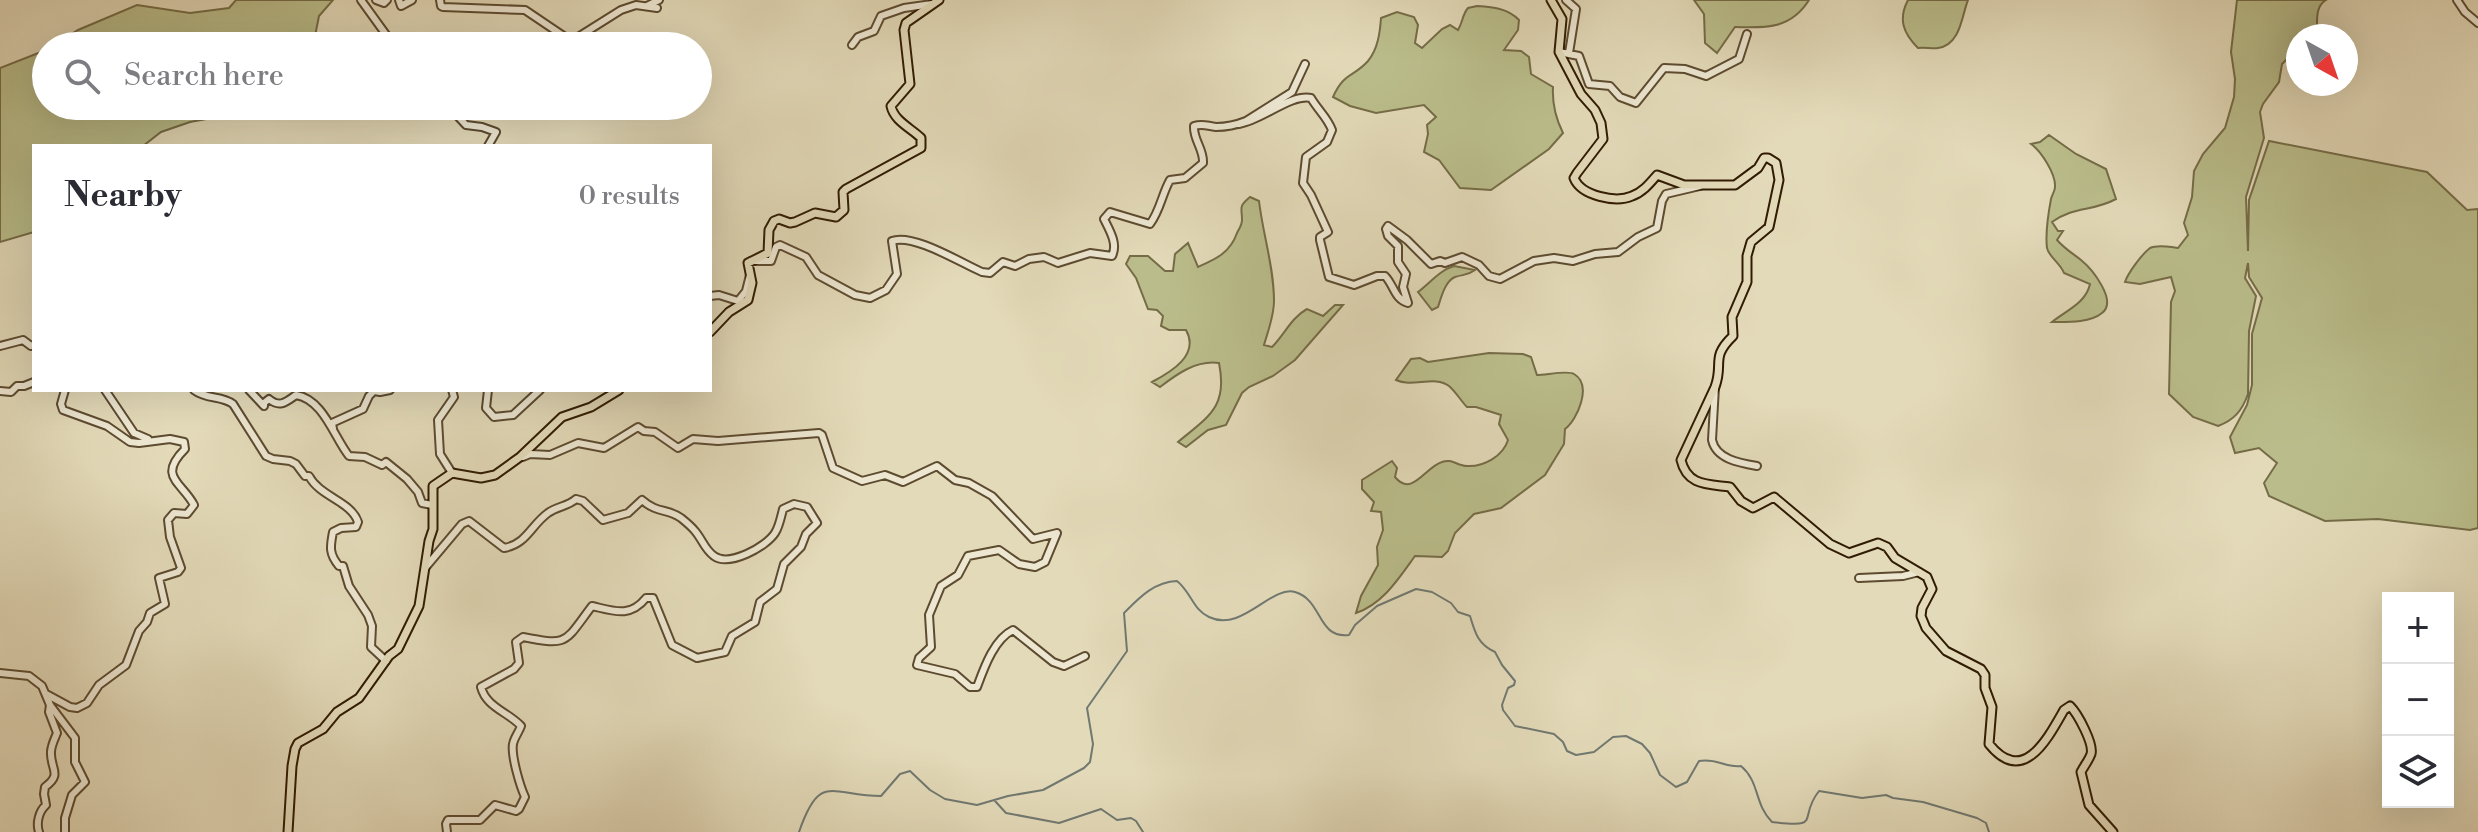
<!DOCTYPE html>
<meta charset="utf-8">
<style>
:root{--surface:#fff;--page:#f7f7f7;--text:#2b2b33;--muted:#7c7c81;--line:#e1e1e2}
body{margin:0;font-family:"Libre Bodoni",serif;background:var(--page);color:var(--text)}
.controls{position:absolute;right:24px;bottom:24px;display:grid;overflow:hidden;border-radius:0px;box-shadow:0 8px 32px #0002}
.controls button{width:72px;height:72px;display:grid;place-items:center;padding:0;border:0;border-bottom:2px solid var(--line);background:var(--surface);color:var(--text);font:40px sans-serif}
.compass{position:absolute;left:2286px;top:24px;width:72px;height:72px;border-radius:50%;background:var(--surface);box-shadow:0 8px 32px #0002;rotate:140deg}
.list{margin:0;padding:0;list-style:none}
h2{display:flex;justify-content:space-between;align-items:center;height:104px;margin:0;padding:0 32px;font-size:34px}
h2 small{font-size:26px;font-weight:400;color:var(--muted)}
.icon{flex:none;width:44px;height:44px;fill:none;stroke:currentColor;stroke-width:2;stroke-linecap:round;stroke-linejoin:round}
.map{position:relative;flex:none;width:2478px;height:832px;overflow:hidden}
.search{position:absolute;background:var(--surface);box-shadow:0 8px 32px #0002;left:32px;top:32px;width:680px;height:88px;display:flex;align-items:center;gap:20px;box-sizing:border-box;padding:0 28px;border-radius:44px;color:var(--muted);font-size:30px}
.panel{position:absolute;background:var(--surface);box-shadow:0 8px 32px #0002;left:32px;top:144px;width:680px;height:248px;border-radius:0px}
.map>svg:first-child{display:block}
</style>
<div class="map">
<svg width="2478" height="832" viewBox="0 0 2478 832">
<rect width="100%" height="100%" fill="#e3dab9"/>
<filter id="stains"><feTurbulence type="fractalNoise" baseFrequency=".0025" numOctaves="4"/><feColorMatrix values="0 0 0 0 .2 0 0 0 0 .09 0 0 0 0 .02 0 0 0 .5 -.17"/></filter>
<radialGradient id="worn" r=".72"><stop offset=".6" stop-color="#630" stop-opacity="0"/><stop offset="1" stop-color="#630" stop-opacity=".3"/></radialGradient>
<path fill="#babd8b" stroke="#756c47" stroke-width="2" d="M236 0H333L319 16 313 46H53L78 30 137 5 190 13 229 8Z
M1694 0H1809C1791 29 1766 28 1735 27L1717 53 1705 43 1704 14Z
M1908 0H1968C1962 14 1961 45 1938 48 1932 49 1925 47 1918 48 1903 33 1898 19 1908 0Z
M2237 0H2326C2316 6 2317 18 2317 29L2310 36H2298V48L2282 64 2279 82 2263 104 2260 112 2264 138 2246 197 2248 251 2249 200 2269 141 2427 172 2467 210 2478 209V528L2470 530 2378 519 2325 521 2269 496 2264 483 2277 463 2259 448 2235 453 2230 437 2247 405 2252 385V334L2262 298 2249 277 2248 263 2245 278 2256 296 2249 331 2248 394C2242 411 2234 420 2218 426L2193 417 2169 394 2171 302 2175 291 2171 277 2140 284 2125 282C2128 273 2142 254 2150 248 2158 244 2170 247 2178 248L2188 235 2184 223 2192 197 2194 171 2203 154 2225 128 2234 97 2235 79 2231 52Z
M1477 6C1492 7 1508 8 1519 20L1518 30 1504 50 1521 51 1529 57 1531 74 1553 87C1552 104 1555 117 1563 133L1549 149 1491 190 1460 188 1439 160 1424 152 1428 134 1427 125 1436 117 1424 105 1376 113 1350 106 1333 97C1344 72 1354 77 1368 61 1378 49 1380 32 1381 18L1397 12 1414 17 1418 25 1415 43 1422 48 1442 29 1450 25 1458 30C1463 22 1462 15 1468 8Z
M46 50V106H227L229 110 217 117 190 122 161 132 143 146H34V232L0 242V68Z
M2049 135 2076 154 2106 169 2116 199C2092 212 2074 206 2052 222L2058 231H2063L2057 240C2065 249 2072 253 2081 260 2092 269 2118 301 2102 313 2090 323 2067 322 2052 322 2067 310 2086 303 2090 284L2064 273C2060 263 2049 257 2047 248 2045 232 2048 215 2051 199 2052 195 2055 191 2055 187 2056 174 2041 151 2031 144L2040 142Z
M1250 197 1259 201C1263 235 1274 267 1274 301 1274 316 1268 331 1264 345L1272 347C1284 335 1292 317 1307 309L1323 316 1335 305H1343L1295 360 1273 376 1249 387 1242 393 1226 425 1208 430 1186 447 1178 442C1209 416 1228 407 1219 363 1196 360 1177 374 1160 387L1152 382C1171 372 1200 355 1186 330H1169L1161 326 1163 316 1157 310 1148 309 1136 278 1126 264 1130 256H1148L1165 271H1173L1175 254 1188 243 1198 267C1216 259 1230 253 1237 233 1239 229 1242 225 1242 220 1242 207 1238 207 1250 197Z
M1454 266 1475 270C1467 276 1464 274 1455 277 1445 281 1441 298 1438 307L1432 310 1418 292C1430 283 1440 270 1454 266Z
M1489 353 1523 354 1531 357 1537 375C1546 375 1568 370 1574 374 1593 385 1577 420 1565 429L1564 444 1545 475 1501 508 1474 514 1455 533 1448 551 1442 557 1415 556C1399 578 1383 604 1356 613L1361 596 1378 565 1377 547 1383 530 1381 512 1371 511 1374 502 1362 489V480L1392 461 1397 468 1395 477C1412 498 1425 467 1442 462 1452 458 1457 466 1467 466 1484 467 1503 456 1508 440L1499 424 1501 415 1476 407H1467C1461 401 1456 392 1449 386 1435 375 1412 388 1396 380L1411 359 1420 358 1428 362Z"/>
<g fill="none" stroke-linecap="round" stroke-linejoin="round">
<path stroke="#717971" stroke-width="2" d="M995 801 1006 813 1059 823 1101 809 1117 820 1131 818 1136 821 1143 832
M799 832C820 771 831 796 881 796L900 774 910 771 930 790 945 799 977 805 1008 796 1043 790 1084 768 1090 762 1093 744 1087 708 1127 651 1124 613C1140 597 1154 582 1177 581 1191 592 1193 610 1209 617 1242 633 1271 585 1295 592 1323 600 1317 639 1349 635L1355 625 1377 606 1416 589 1432 592 1451 603 1458 612 1470 616C1475 633 1478 644 1495 652L1502 665 1515 681 1514 685 1508 688 1502 705 1503 710 1515 726 1554 734 1563 742 1567 751 1576 755 1594 752 1613 737 1626 736 1642 744 1650 753 1660 775 1676 787 1687 782 1699 761C1718 758 1725 768 1741 766 1760 782 1754 804 1772 822 1824 828 1797 819 1819 791L1862 798 1886 795 1893 798 1923 802 1977 818 1986 823 1989 832"/>
<defs>
<path id="minor" d="M361 0 387 36 386 46
M376 0 384 3 387 0
M399 0 401 6 412 0
M440 0 441 6 443 7 525 10 565 37H578L621 10 636 5 657 8
M1566 0 1576 9 1569 53
M2457 0 2465 12 2478 23
M647 6 659 0
M852 45 858 37 874 31 881 16 904 8 932 4
M1559 52 1579 56 1589 84 1610 86 1620 97 1636 103 1664 68 1685 69 1706 76 1739 59 1747 34
M434 106 453 111 466 125 482 127 496 132 488 146
M1239 124C1263 120 1290 94 1311 98 1318 110 1327 117 1332 130L1327 142 1306 157 1303 183 1311 195 1328 232 1320 237V240L1329 277 1354 285 1377 276H1385C1394 285 1394 299 1408 303L1403 287 1406 274 1398 262V246L1388 236 1386 229 1388 226 1407 240 1431 264 1440 261 1445 263 1462 257 1479 265 1489 276 1500 279 1534 261 1554 258 1573 261 1595 254 1618 252 1638 237 1657 228 1662 201 1666 194 1700 186
M751 261H771L776 247 780 245 806 257 818 275 855 295 870 298 886 290 897 274 892 241C913 233 961 263 982 272L990 273 1003 262 1015 266 1029 259 1044 257 1058 263 1090 253 1112 256C1118 244 1110 231 1104 219L1110 212 1150 224C1160 211 1162 194 1170 180L1185 178 1203 163C1204 149 1193 140 1194 126 1203 123 1207 126 1216 127 1226 127 1236 125 1246 121L1292 92 1305 64
M710 296 719 295 738 301 746 291 750 275
M0 346 23 340 31 346 34 345
M1715 387 1712 440C1716 459 1739 463 1757 466
M105 390 134 433 148 439
M194 390C207 400 221 395 233 404L266 456 273 459 290 461 296 464 305 476H309C320 497 351 501 358 522L356 527 341 528 333 532C330 547 329 554 339 566H343L349 586 368 615 372 626 371 647 386 661
M249 390 264 406V403L269 399C280 408 286 402 296 395 323 399 334 437 349 456L365 457 382 465 386 462 407 479 418 492 422 503 432 505
M452 390 454 397 438 420 440 454 452 473
M488 390 486 408 494 417 513 415 540 390
M0 391 11 392 17 386H24L34 382
M333 429 332 423 363 409 369 396 374 391 380 392 390 390
M523 457 530 454 550 455 578 443 604 448 638 427 644 431 655 432 678 448 693 439 718 441 819 433 822 435 833 468 862 481 885 475 903 482 937 466 955 480 969 483 992 496 1033 539 1057 533 1045 562 1035 567 1019 564 999 550 968 556 958 575 941 586 929 615 931 647 919 658 917 665 955 674 970 687H977C984 668 994 639 1013 630L1053 662 1064 666 1085 656
M425 568 462 524 469 521 504 548C527 544 531 525 548 513 557 506 567 507 576 499L583 501 603 520 628 513 642 500C658 514 667 508 681 518 686 522 691 526 695 531 702 539 705 550 714 556 729 567 766 547 775 533 779 527 781 517 783 509L794 504 807 507 817 523 806 534 801 547 784 564 777 589 760 602 755 622 732 636 725 652 697 658 672 645 653 598H646C630 618 614 611 592 606 564 643 569 646 523 637L516 642 519 663 514 669 481 687C486 707 508 712 521 726 519 732 514 738 513 744 511 756 520 786 525 797L519 809 516 811 495 805 480 820H448L446 824 447 832
M1859 578 1903 576 1919 572
M0 673 29 676 42 686 50 705 75 738V762L85 782 72 795 65 818V832
M46 694 70 707 77 708 87 703 99 685 126 665 139 631 147 622 150 613 165 604 159 578 178 572 181 568 170 537 168 520 174 513 187 514 194 505C182 482 157 477 185 449L184 442 170 439 139 443 130 442 107 426 63 410 61 404 65 390
M39 832C36 823 39 811 46 805L44 794 45 787C63 774 50 769 51 752 51 746 55 738 57 733L49 712 50 705"/>
<path id="major" d="M1551 0 1562 19 1559 52 1581 94 1595 110 1601 123 1603 139 1577 173 1574 178C1581 196 1616 203 1632 196 1643 192 1650 183 1657 175L1684 185H1735L1758 168 1764 158H1768L1776 163 1779 180 1769 227 1751 242 1747 256V282L1732 317 1733 336C1710 358 1724 363 1715 387L1681 460C1687 486 1708 484 1730 487L1741 501 1753 508 1774 497 1830 544 1849 553 1878 543 1887 547 1895 558 1927 577 1932 589 1922 608 1921 616 1926 628 1946 651 1981 669 1985 675V688L1992 707 1989 744C2023 786 2047 740 2064 710L2070 706C2078 714 2094 744 2091 754 2089 760 2084 766 2081 772L2089 805 2113 832
M710 332 729 312 748 300 752 283 748 263 768 253 769 230 774 221 779 219 790 223 795 222 815 213 836 217 844 210 843 192 846 189 921 148V138C911 128 894 121 891 106L910 84 904 30 906 23 939 0
M288 832 292 766 295 749 298 743 323 729 337 712 359 698 389 656 398 649 419 606 429 541 433 529V486L452 473 481 478 495 475 520 457 562 417 591 407 619 390"/>
</defs>
<use href="#minor" stroke="#5d4b30" stroke-width="10"/>
<use href="#major" stroke="#301b03" stroke-width="11"/>
<use href="#minor" stroke="#ede7d2" stroke-width="6"/>
<use href="#major" stroke="#e3dab9" stroke-width="7"/>
</g>
<rect width="100%" height="100%" filter="url(#stains)"/>
<rect width="100%" height="100%" fill="url(#worn)"/>
</svg>
<div class="controls">
<button>+</button>
<button>−</button>
<button><svg class="icon" aria-label="layers" viewBox="0 0 24 24"><path d="M12 4l9 5-9 5-9-5zM3 14l9 5 9-5"/></svg></button>
</div>
<svg class="compass" viewBox="-18 -18 36 36"><path d="M0-13l5 13h-10z" fill="#e53935"/><path d="M0 13l5-13h-10z" fill="#7c7c81"/></svg>
<div class="search"><svg class="icon" aria-label="search" viewBox="0 0 24 24"><circle cx="10" cy="10" r="6"/><path d="M15 15l6 6"/></svg>Search here</div>
<section class="panel">
<h2>Nearby<small>0 results</small></h2>
<ul class="list">
</ul>
</section>
</div>
